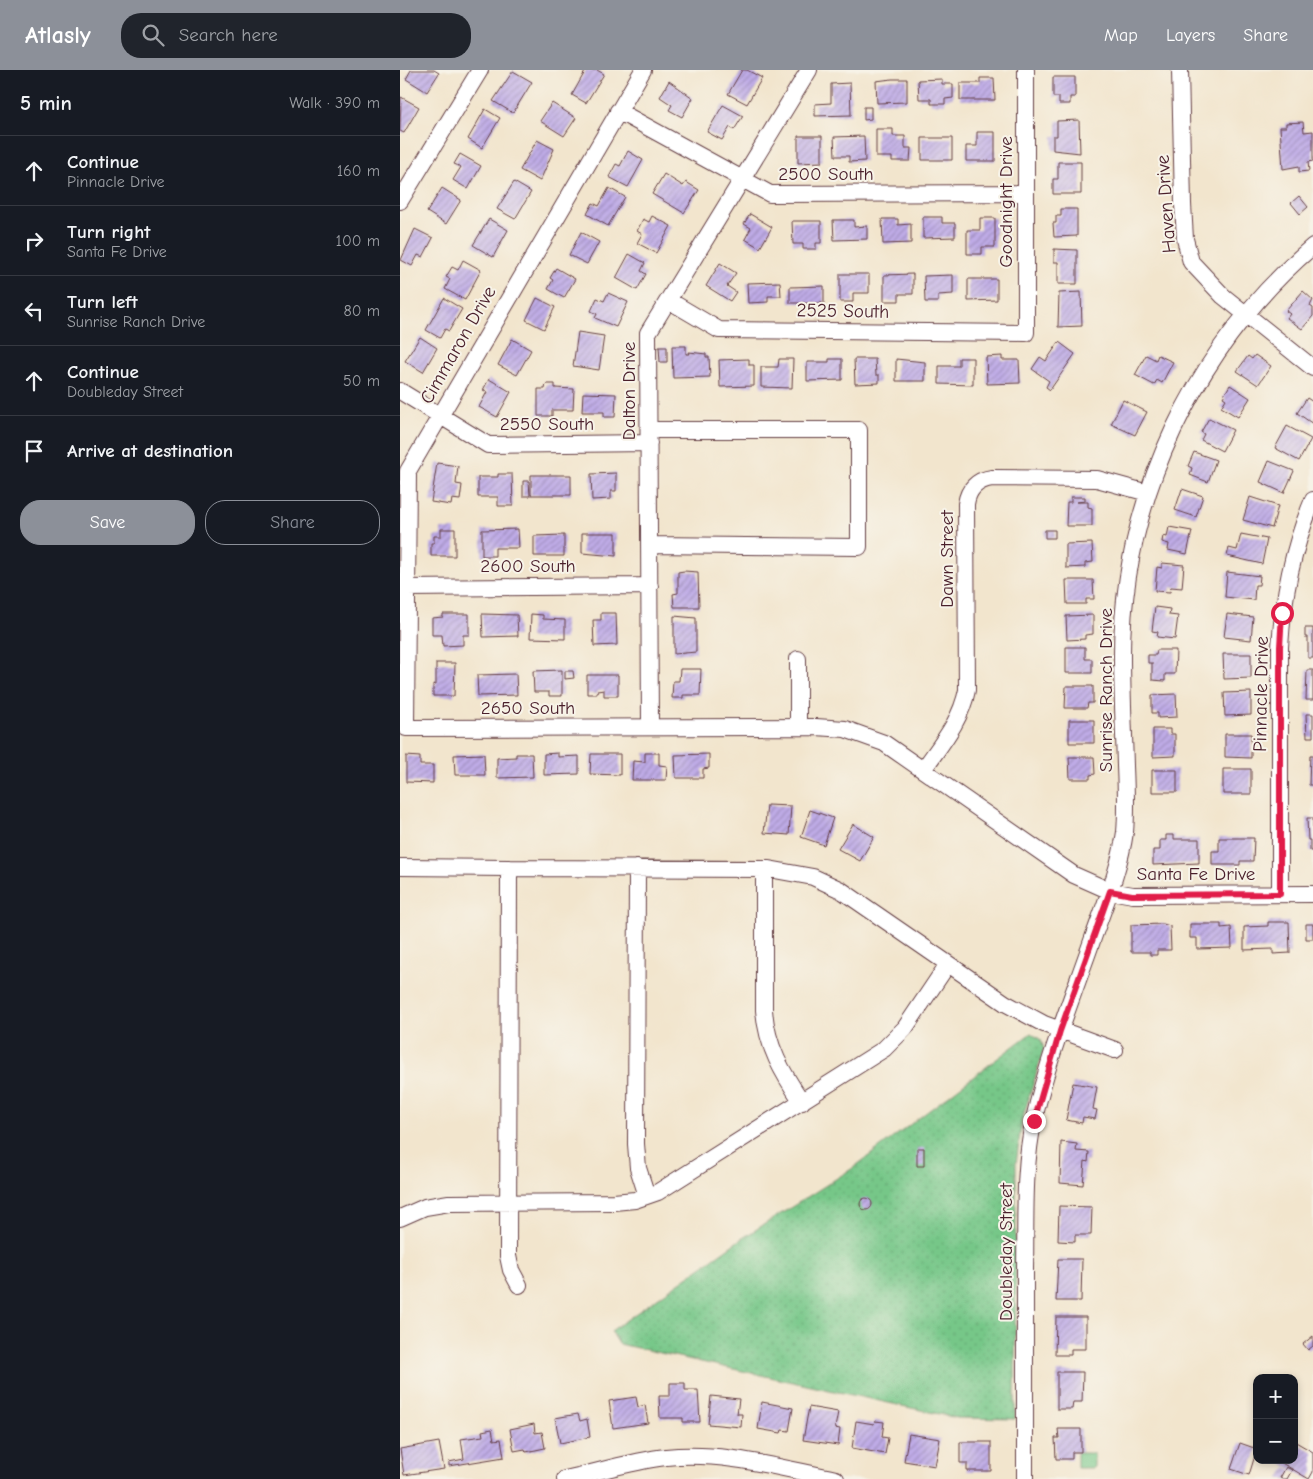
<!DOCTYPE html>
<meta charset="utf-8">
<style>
:root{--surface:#171b24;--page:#20242c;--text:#f1f3f6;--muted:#9ea1a6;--line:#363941;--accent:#8c9099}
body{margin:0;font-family:"Comic Neue",sans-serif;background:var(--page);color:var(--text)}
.controls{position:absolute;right:15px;bottom:15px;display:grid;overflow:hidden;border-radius:10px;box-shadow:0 2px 8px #0003}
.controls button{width:45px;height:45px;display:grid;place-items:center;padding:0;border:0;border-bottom:1px solid var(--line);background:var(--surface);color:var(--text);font:25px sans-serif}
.stop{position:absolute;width:15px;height:15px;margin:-11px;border:4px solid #e11d48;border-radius:50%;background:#fff}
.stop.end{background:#e11d48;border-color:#fff;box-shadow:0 1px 5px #0008}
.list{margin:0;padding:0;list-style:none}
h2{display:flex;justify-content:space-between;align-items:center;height:65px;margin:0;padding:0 20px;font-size:21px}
h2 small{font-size:16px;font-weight:400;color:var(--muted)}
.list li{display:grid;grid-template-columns:32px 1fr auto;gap:15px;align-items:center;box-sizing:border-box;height:70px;padding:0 20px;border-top:1px solid var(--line)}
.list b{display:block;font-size:19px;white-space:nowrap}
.list p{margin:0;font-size:16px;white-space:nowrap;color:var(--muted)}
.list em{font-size:16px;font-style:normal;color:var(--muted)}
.actions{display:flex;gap:10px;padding:15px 20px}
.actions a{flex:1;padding:11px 0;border:1px solid var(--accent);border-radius:20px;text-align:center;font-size:18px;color:var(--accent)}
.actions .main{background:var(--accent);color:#fff}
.icon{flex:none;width:28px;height:28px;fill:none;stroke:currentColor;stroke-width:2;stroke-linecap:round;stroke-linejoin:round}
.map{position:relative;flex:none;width:913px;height:1409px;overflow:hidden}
header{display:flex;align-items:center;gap:30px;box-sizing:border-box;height:70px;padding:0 25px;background:var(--accent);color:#fff}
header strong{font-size:24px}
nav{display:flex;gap:28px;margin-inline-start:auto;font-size:18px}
.search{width:350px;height:45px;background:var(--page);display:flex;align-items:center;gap:12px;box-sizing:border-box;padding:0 18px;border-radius:20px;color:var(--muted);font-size:19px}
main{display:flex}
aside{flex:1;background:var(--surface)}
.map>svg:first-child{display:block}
</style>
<header>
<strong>Atlasly</strong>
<div class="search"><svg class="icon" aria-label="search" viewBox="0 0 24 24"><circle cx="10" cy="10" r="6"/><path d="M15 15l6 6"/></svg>Search here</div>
<nav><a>Map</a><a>Layers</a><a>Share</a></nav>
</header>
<main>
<aside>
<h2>5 min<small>Walk · 390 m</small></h2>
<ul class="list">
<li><svg class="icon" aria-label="ahead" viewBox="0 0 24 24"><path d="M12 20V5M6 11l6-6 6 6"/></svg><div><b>Continue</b><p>Pinnacle Drive</p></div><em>160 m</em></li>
<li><svg class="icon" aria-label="right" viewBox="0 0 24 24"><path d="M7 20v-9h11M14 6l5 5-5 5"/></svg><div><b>Turn right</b><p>Santa Fe Drive</p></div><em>100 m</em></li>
<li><svg class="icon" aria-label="left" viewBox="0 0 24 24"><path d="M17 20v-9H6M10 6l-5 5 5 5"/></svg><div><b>Turn left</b><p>Sunrise Ranch Drive</p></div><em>80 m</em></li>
<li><svg class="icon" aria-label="ahead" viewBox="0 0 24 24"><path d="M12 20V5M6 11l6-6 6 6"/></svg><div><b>Continue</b><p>Doubleday Street</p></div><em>50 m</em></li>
<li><svg class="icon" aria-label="arrive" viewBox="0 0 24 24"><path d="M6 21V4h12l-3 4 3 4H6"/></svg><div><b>Arrive at destination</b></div></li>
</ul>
<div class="actions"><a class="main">Save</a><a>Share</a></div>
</aside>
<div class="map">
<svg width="913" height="1409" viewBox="0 0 913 1409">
<defs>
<pattern id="park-dots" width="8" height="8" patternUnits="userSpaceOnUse" patternTransform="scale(1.25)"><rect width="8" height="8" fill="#76c788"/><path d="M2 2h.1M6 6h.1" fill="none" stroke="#68aa76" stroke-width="1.8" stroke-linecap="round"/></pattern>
<pattern id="building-hatch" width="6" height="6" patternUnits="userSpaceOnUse" patternTransform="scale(1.25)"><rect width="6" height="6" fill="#bface7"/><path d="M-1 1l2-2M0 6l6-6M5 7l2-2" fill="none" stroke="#9d8bbb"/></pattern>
</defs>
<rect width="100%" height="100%" fill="#f7f3e8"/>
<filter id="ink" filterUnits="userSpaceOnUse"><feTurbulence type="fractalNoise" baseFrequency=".02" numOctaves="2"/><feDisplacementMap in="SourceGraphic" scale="10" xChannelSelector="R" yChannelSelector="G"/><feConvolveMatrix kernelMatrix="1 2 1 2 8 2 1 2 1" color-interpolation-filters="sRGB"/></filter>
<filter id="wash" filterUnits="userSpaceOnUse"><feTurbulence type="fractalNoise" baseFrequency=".0096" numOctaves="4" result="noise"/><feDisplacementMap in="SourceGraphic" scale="20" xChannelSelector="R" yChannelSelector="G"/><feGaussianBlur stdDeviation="1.12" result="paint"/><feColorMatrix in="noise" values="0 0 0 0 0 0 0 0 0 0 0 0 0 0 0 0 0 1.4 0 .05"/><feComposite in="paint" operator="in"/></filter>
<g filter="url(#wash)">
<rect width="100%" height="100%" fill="#f2e5cd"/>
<path fill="#76c788" stroke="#60735a" d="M677 1383H694V1398H677Z"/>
<path fill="url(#park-dots)" stroke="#60735a" d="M631 963 641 970 644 979 622 1050 616 1094 615 1349 557 1348 219 1274 211 1261 338 1171 453 1098Z"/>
<g id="blocks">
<path fill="url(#building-hatch)" d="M11 0H34L39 3 27 22 6 9Z
M186 0H197L204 4 186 33 172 25Z
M342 0H347L362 8 347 34 328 24Z
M113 1 132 12 113 43 93 31Z
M653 7H675V27H670V34H659V27H653Z
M580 8H594L595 30H560V13H580Z
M492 9H507V32L477 33 476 11Z
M542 9V14H553V28L545 29V34H531V29H519L518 10Z
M269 11 293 28 282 47 269 40 272 35 260 27Z
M450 13 451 45 415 46V34L431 33V14Z
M1 27 19 37 4 63 0 61Z
M152 33 176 48 164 66 140 51Z
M323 35 343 46 334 60 330 57 322 70 307 62Z
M464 37H471V49L464 50Z
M85 39 100 48 82 78 68 69Z
M679 50 680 83 653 80V66H657V51Z
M903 52 904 62 913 61V91L908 92 909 101 899 102V96L883 99 880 57H886V53Z
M476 59H493V66H505V78H511L510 91H492V87H476Z
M577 62H595V91H566V76H577Z
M398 66H422V92L398 93Z
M464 66 465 91 449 92V86H435L434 67Z
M522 68H552V90H522Z
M137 70 154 79 140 111 120 100Z
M228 81 243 90 228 117 209 107 216 94 220 96Z
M60 84 81 96 68 119 53 110 61 97 54 94Z
M658 92H681V124H653V109H658Z
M264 104 283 116 286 112 299 120 284 143 252 124Z
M114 112 131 122 115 149 97 139Z
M42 118 61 130 46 154 27 142Z
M209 118 225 127 208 156 187 144 193 133 199 136Z
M899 126 908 137 900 144 891 133Z
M661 139H677V166L654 167 653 153H656V146H661Z
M350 144 372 157 360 178 345 169 351 158 344 154Z
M252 146 271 156 256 183 237 173 242 164 237 161 243 149 249 152Z
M523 147H542V153H555V167L523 168Z
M580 148H595V177H582V184H567V160H580Z
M89 149 108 160 93 187 73 175Z
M482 149H498V155L511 154V173L483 174Z
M433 150H454V157L467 156V169L434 170Z
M392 151H421V173H416V179H403V174H393Z
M15 159 33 168 23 187 18 185 12 196 1 190Z
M181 162 199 172 187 194 169 185Z
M654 179 677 180V214H658V192H654Z
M229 184 245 193 241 201 246 204 237 220 216 208Z
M63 190 81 200 65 230 45 219 50 209 46 207 52 197 58 200Z
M320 193 336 203 327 216 336 222 330 231 306 216Z
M156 198 175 209 164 228 148 219 153 210 150 208Z
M440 204H469V223H453V232H440Z
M513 204V224H499V231H484V205Z
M553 205V224L538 225V232H525L524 206Z
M568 209H597V230L568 231Z
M380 212 381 226H368V232L348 233 347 213Z
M424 216V233H390V217Z
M903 221 913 230 910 236 913 238V246L902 259 887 248 890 244 886 241Z
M681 222 682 256 658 257 659 223Z
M208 223 228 232 216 257 195 248 197 244 191 241 197 228 204 231Z
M44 228 62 239 49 261 45 259 40 268 26 260Z
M137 228 155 237 144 259 126 250Z
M178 262 204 266 199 300 173 296Z
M20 267 37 278 23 302 5 291Z
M112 269 131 280 117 305 98 295Z
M659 272 675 284 650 320 646 317 649 311 632 299 640 287 646 291Z
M272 276H286V284H290L289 282 306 284V287H309L310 307 273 308Z
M259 277H267V292H260Z
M746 285 756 290 758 285 773 292 762 313 757 310 754 315 735 305Z
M855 285 871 296 858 315 837 301 848 286 852 289Z
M602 286V290H619L620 313 587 314 586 287Z
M559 288H573V315L539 314V296H559Z
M349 289V295H354V316L320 317 319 290Z
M379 289H393L392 318 361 317V297H378Z
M429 289H442V310L407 311V292H429Z
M454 289H475L476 305H479V313L455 314Z
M496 289 525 292V311H496Z
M89 309 111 322 97 347 79 337 87 322 83 320Z
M146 314H155V318L174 319 173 340H152V346H138V319H145Z
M830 315 850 328 838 347 821 337 826 329 823 327Z
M183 323 216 324 215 347H204V342H182Z
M907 328 913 332V354L897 343Z
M723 330 747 342 735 365 711 354Z
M809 348 833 360 822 381 801 370 804 364 801 362Z
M887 356 911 369 899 391 875 378Z
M794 382 816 390 808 412 790 405 792 398 788 396Z
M869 391 894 401 884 423 860 412Z
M37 393 58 396 56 414 62 415 60 430 52 429 51 435 31 432Z
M216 403V421H211V429L192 430 191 404Z
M98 404H112L113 436H98V427H78V407H98Z
M131 405H171V425H131Z
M123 411H129L130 426H123Z
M782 419 803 426 796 447 775 440Z
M671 427H685V431L677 432H688V437L692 438V456H666L667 432H671Z
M850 427 878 436 872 458 843 450Z
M769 457 792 461 787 484 768 480 769 474 762 472 763 466 767 467Z
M41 459H55V486H31V473H34V466H41Z
M118 459 119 478H95V486H82V460Z
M645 460H655V468H645Z
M182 463H216V486L182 483Z
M841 464 867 469 862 494 827 486 829 478 837 480Z
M164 465V486H134V466Z
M692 473 693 492 685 493V497L666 498V474Z
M762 493 784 495 782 518 771 517 770 522 755 521 757 497 762 498Z
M284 501 298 502 299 537H274L273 524 278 523V502Z
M827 502 860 506 859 515H855L854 530 825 527Z
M666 510H693L694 529H686V534H667Z
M755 537 770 539 769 545 778 546 775 569 757 567 758 562 752 561Z
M201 543H216L217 575 194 576 193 550H201Z
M43 544H69V565H63V575L43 576 42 565H32V548L43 547Z
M82 544 117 545 118 566 83 567Z
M131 544 143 545V549L165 550V569L130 568Z
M827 544 853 547 851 570 824 567Z
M693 545V564L685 565V569L667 570 666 546Z
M274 546 296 548V582L274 584Z
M905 558H913V588H908V567H905Z
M666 577H685V589H692V603H666Z
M757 580H776L775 604H765V611L752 610V593H748V585H756Z
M823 584H851V608L824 609Z
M36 593H55L54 626H33V614L36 615Z
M280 599H301L300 625H283V628H272L273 611H279Z
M162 600V626H149V622H134L133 601Z
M907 600H913V630H906Z
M165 601H173L174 608 165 609Z
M116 604 117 625 78 626 77 605Z
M187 605H218V626H204V620L197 621V624H187Z
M666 616H693V633H688L687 638H665Z
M851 622V645L825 646 824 623Z
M776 624 777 647 758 648V643H752V625Z
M906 644H913V667H907Z
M669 650H694V673H669Z
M753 659H770V664H775V686L753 687Z
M825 664H851V688L825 687Z
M158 683V687L179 686V704L144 705V684Z
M245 683H259V695L267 696 266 710H232L233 691 245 692Z
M84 684 85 705H55L54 685Z
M116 684H132L133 707 97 708V688L116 687Z
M191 684H220V705L190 704Z
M309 684V698L303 699V708H276L275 685Z
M910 685H913V715H909Z
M6 686 20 687V695H33V713L6 712Z
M669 687H694L695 704 690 705V709H670Z
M823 699H851V724H823Z
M752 700H777V722H752Z
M367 735 391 736 389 765 364 763Z
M410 740 433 748 424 775 401 767Z
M907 748H913V781H910V770H908Z
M453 754 474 767 460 791 438 779Z
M766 765H774V769H799V793L753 795V780H760V770H766Z
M819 768H854L853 791H840V795H812V781H819Z
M868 852H889L890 883 873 884V879L844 880V857L868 856Z
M763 854 770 856 771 880H757V885H750V882H731V855Z
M790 854H821V858L831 857 832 878 797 879V868H790Z
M906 854H913V869H906Z
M673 1013 697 1017 693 1039 697 1040 695 1049 683 1047 682 1053 666 1050Z
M661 1072 677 1074 676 1081 689 1082 688 1092 685 1091 683 1115 660 1113Z
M517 1078H524V1096H517Z
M460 1134a6 6 0 1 1 12 0a6 6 0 1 1-12 0Z
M659 1136 692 1137 691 1165H675V1172L658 1171Z
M658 1189H682L681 1231H656Z
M656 1247H686V1279H671V1285H655Z
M913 1266V1276L908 1280 903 1274Z
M657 1302H683L682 1332H673L672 1339H657Z
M270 1313H285V1320H298L300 1352H283V1348H260L259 1326H270Z
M311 1326 339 1329 337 1344H342L341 1357 308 1354Z
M236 1327 238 1337 245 1335 248 1353 213 1358 209 1331Z
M362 1332 393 1338 389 1361 382 1360 381 1363 358 1359Z
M409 1337 438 1342 435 1358 440 1359 438 1375 403 1370Z
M178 1344 180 1351 187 1349 190 1367 160 1373 155 1348Z
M456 1351 474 1354 475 1351 484 1352 482 1367 488 1368 485 1384 452 1378Z
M134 1354 135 1363 142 1362 145 1378 126 1382 125 1379 114 1381 110 1359Z
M92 1359 94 1370 101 1369 104 1387 49 1396V1392L64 1389 61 1369 83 1366 82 1361Z
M658 1359H681V1382H672V1389H656L655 1368H659Z
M509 1364 540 1369 535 1396 504 1391Z
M894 1371 913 1382V1402L909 1409 880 1392 882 1390H894Z
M39 1372 44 1399 4 1405 0 1379Z
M560 1372H591V1401H567V1393H560Z
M840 1373 857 1379 849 1405 831 1399Z
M886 1397 892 1400 887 1409H882L880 1408Z"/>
</g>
</g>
<g filter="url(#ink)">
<use href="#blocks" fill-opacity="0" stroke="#633d43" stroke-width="1"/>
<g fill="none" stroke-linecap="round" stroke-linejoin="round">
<defs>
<path id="minor" d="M243 0 8 401 6 658 416 657 445 659 484 673 674 805 710 821 733 825 913 824
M780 0 783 134 785 169 791 192 823 226 913 298
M218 41 370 124 626 123
M0 131 80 0
M268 230 319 260 626 263V0
M0 321 88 375 249 373
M249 360H459V477L250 475
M6 518 250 516
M398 589V657
M250 657 248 263 409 0
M523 700C541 674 561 651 567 620L566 434C568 419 577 410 592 408L697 409 748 423
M0 797 109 798
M237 798 236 1074 238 1098 247 1126
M364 799V940C367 977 382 1002 402 1032
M880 824V577C883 526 893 477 913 430
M0 1148 25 1137 49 1133 214 1132 235 1130 258 1122 484 979 505 958 548 894
M119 1215 111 1200 108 1186 109 798 369 799 413 807 441 820 605 933 644 954 715 980
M165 1409C198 1402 232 1391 266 1387 323 1381 380 1398 436 1409
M625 1409C625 1339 625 1269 625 1199 626 1149 623 1098 634 1049 648 988 672 928 693 868 705 834 720 798 725 762 727 740 726 718 725 696 724 659 722 622 722 585 722 429 795 277 913 176"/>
</defs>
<use href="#minor" stroke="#633d43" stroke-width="18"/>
<use href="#minor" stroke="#fff" stroke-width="16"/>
</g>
</g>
<g fill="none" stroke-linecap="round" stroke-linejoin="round" filter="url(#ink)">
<path stroke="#e11d48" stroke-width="6" d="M634 1051 660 961 710 821 732 825 880 824V577L882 543"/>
</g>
<g text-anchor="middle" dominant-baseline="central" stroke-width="4" stroke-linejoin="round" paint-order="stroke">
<g font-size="19" fill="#4a1f2b" stroke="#f7f3e8">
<text x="426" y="104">2500 South</text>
<text transform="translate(606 132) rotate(-90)">Goodnight Drive</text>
<text transform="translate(766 134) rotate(-94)">Haven Drive</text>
<text transform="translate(443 241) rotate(1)">2525 South</text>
<text transform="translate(58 275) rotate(-60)">Cimmaron Drive</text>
<text transform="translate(229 321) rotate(-90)">Dalton Drive</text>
<text x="147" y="354">2550 South</text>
<text transform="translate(547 489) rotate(-90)">Dawn Street</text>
<text x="128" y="496">2600 South</text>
<text transform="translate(706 620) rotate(-90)">Sunrise Ranch Drive</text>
<text transform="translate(861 624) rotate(-89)">Pinnacle Drive</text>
<text x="128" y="638">2650 South</text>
<text x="796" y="804">Santa Fe Drive</text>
<text transform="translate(606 1182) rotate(-90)">Doubleday Street</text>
</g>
</g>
</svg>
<div class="controls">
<button>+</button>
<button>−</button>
</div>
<div class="stop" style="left:882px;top:543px"></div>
<div class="stop end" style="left:634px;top:1051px"></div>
</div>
</main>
